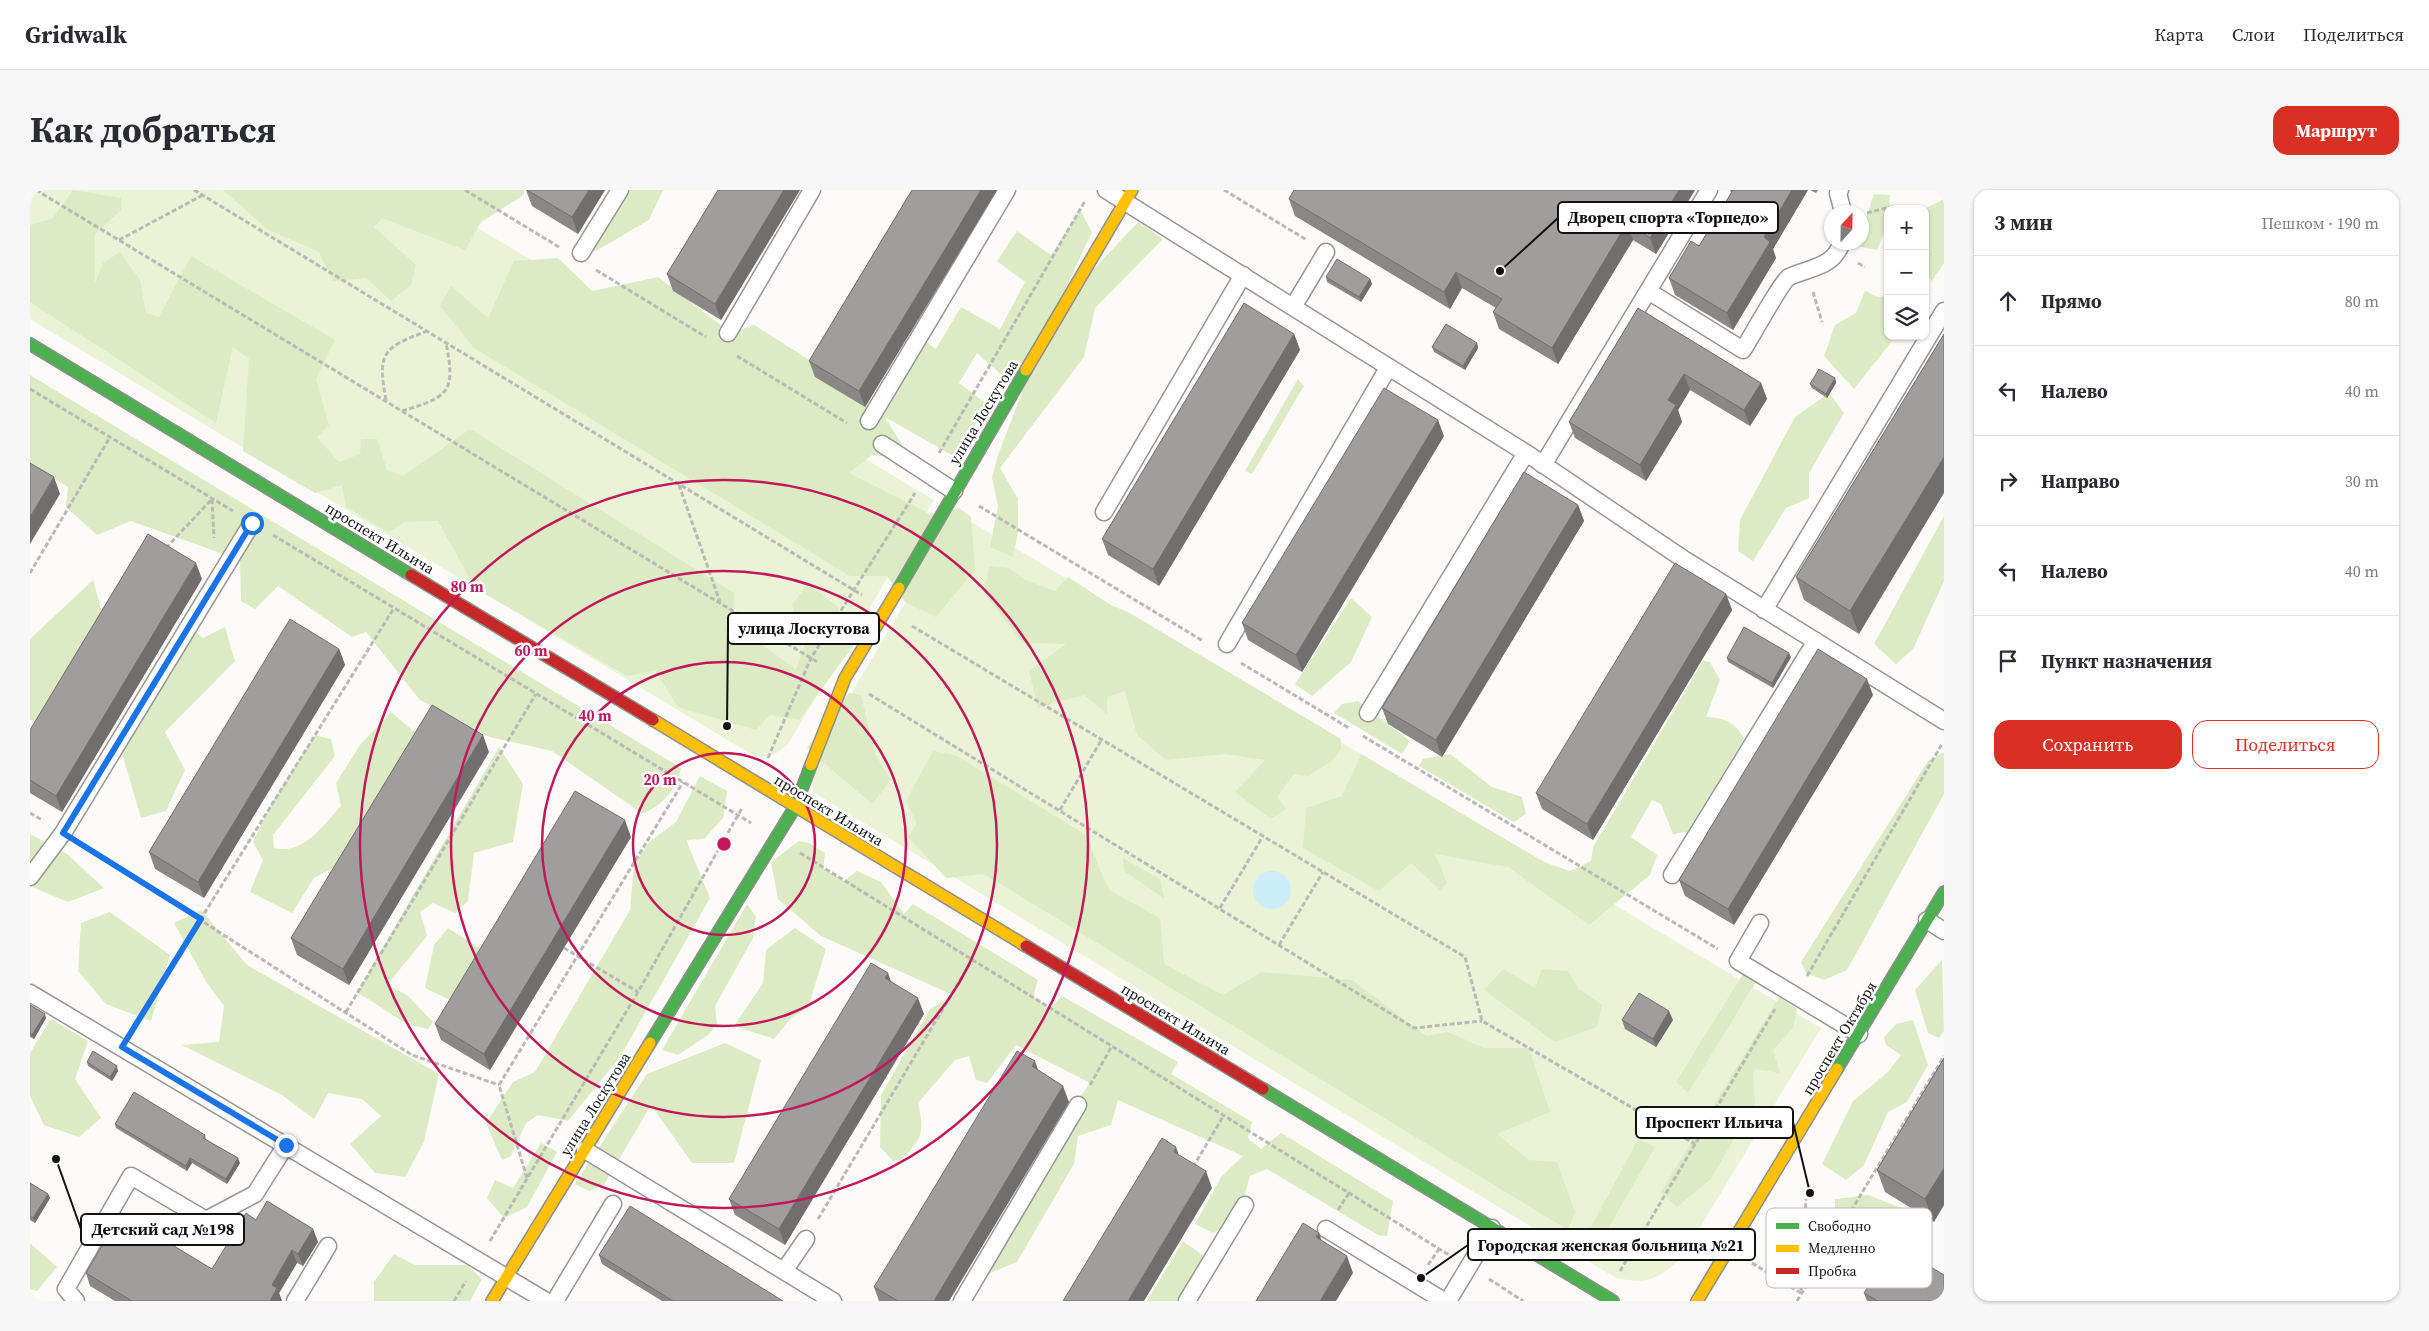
<!DOCTYPE html>
<html lang="ru">
<meta charset="utf-8">
<style>
:root{--surface:#fff;--page:#f7f7f7;--text:#2b2b33;--muted:#7c7c81;--line:#e1e1e2;--accent:#d93025}
body{margin:0;font-family:"Source Serif 4",serif;background:var(--page);color:var(--text)}
.controls{position:absolute;right:15px;top:15px;display:grid;overflow:hidden;border-radius:10px;box-shadow:0 1px 4px #0004}
.controls button{width:45px;height:45px;display:grid;place-items:center;padding:0;border:0;border-bottom:1px solid var(--line);background:var(--surface);color:var(--text);font:25px sans-serif}
.compass{position:absolute;left:1794px;top:15px;width:45px;height:45px;border-radius:50%;background:var(--surface);box-shadow:0 1px 4px #0004;rotate:22deg}
.stop{position:absolute;width:15px;height:15px;margin:-11px;border:4px solid #1a73e8;border-radius:50%;background:#fff}
.stop.end{background:#1a73e8;border-color:#fff;box-shadow:0 1px 5px #0008}
.list{margin:0;padding:0;list-style:none}
h2{display:flex;justify-content:space-between;align-items:center;height:65px;margin:0;padding:0 20px;font-size:21px}
h2 small{font-size:16px;font-weight:400;color:var(--muted)}
.list li{display:grid;grid-template-columns:32px 1fr auto;gap:15px;align-items:center;box-sizing:border-box;height:90px;padding:0 20px;border-top:1px solid var(--line)}
.list b{display:block;font-size:19px;white-space:nowrap}
.list em{font-size:16px;font-style:normal;color:var(--muted)}
.actions{display:flex;gap:10px;padding:15px 20px}
.actions a{flex:1;padding:11px 0;border:1px solid var(--accent);border-radius:15px;text-align:center;font-size:18px;color:var(--accent)}
.actions .main{background:var(--accent);color:#fff}
.icon{flex:none;width:28px;height:28px;fill:none;stroke:currentColor;stroke-width:2;stroke-linecap:round;stroke-linejoin:round}
.map{position:relative;flex:none;width:1914px;height:1111px;overflow:hidden;border-radius:15px}
header{display:flex;align-items:center;gap:30px;box-sizing:border-box;height:70px;padding:0 25px;background:var(--surface);border-bottom:1px solid var(--line)}
header strong{font-size:24px}
nav{display:flex;gap:28px;margin-inline-start:auto;font-size:18px}
.intro{display:flex;align-items:center;justify-content:space-between;box-sizing:border-box;height:120px;padding:0 30px}
h1{margin:0;font-size:35px}
.button{padding:12px 22px;border-radius:15px;background:var(--accent);color:#fff;font-size:18px;font-weight:700}
main{display:flex;gap:30px;padding:0 30px}
aside{flex:1;background:var(--surface);border-radius:15px;box-shadow:0 1px 4px #0004}
.map>svg:first-child{display:block}
</style>
<header>
<strong>Gridwalk</strong>
<nav><a>Карта</a><a>Слои</a><a>Поделиться</a></nav>
</header>
<div class="intro"><h1>Как добраться</h1><a class="button">Маршрут</a></div>
<main>
<div class="map">
<svg width="1914" height="1111" viewBox="0 0 1914 1111">
<rect width="100%" height="100%" fill="#fcfbf7"/>
<path fill="#eaf3d6" d="M0 0H384L904 310 758 554C746 564 739 570 724 566L0 129Z
M928 324 1791 838 1652 1067C1628 1089 1620 1095 1586 1088L783 602 781 571Z"/>
<path fill="#dcebc4" d="M43 0 91 8V20L65 44V93L73 73 90 62 110 90 116 123 129 127 161 66 305 150 286 189 299 235 287 247 309 272 330 264 331 249H347L357 280 373 286 440 239 704 403 703 434 766 479 775 455 762 415 778 394 807 416 823 456 769 530 740 525 726 540 648 517 625 481 597 486 445 398 408 331 375 332 358 342 316 317 312 295 285 303 213 261 219 169 203 157 186 233 0 112V35L23 28Z
M193 0H494V5L451 32 435 60 352 28 344 37 386 75 381 95 361 111 336 88 303 91 289 62 237 39Z
M579 0H633L619 30 566 61 547 53Z
M1844 4 1860 5 1858 34 1847 60 1826 56 1827 53 1832 52V41Z
M1914 9V73L1902 91 1895 85 1894 19Z
M1050 20 1062 42 1026 119 1108 32 1133 49 1065 118 1054 167 970 278 988 309V342L983 367 960 357 968 316 962 288 968 265 992 203 947 163 929 193 958 215 925 267 855 227 872 255 859 267 842 265 819 283 900 324 929 318 941 327 945 380 906 427 875 412 857 386H820L444 158 410 116 421 96 458 128 484 71 528 68 562 101 628 87 701 143 724 135 841 209 884 143 906 159 931 117 970 139 995 92 967 71 987 41 1021 65Z
M1835 101 1848 107 1858 106V146H1866L1824 199 1794 166 1805 135 1826 123Z
M0 185 651 578C644 602 636 612 613 624L522 561 460 547 390 510 336 442 322 447 248 396 225 419 211 411 210 370 101 331 67 345 36 317 38 297 0 275Z
M1268 189 1274 196 1222 284 1215 281Z
M1799 203 1814 223 1779 283V308L1756 318 1723 371 1708 361 1710 330 1765 227Z
M1914 326V391L1883 459 1866 474 1844 454Z
M959 376 979 378 994 389 1025 401 1038 387 1081 415 1098 422 1311 549V559L1302 571 1278 586 1264 584 1247 607 1256 619 1241 629 1205 602 1235 570 1195 564 1136 570 1107 545 1095 501 1077 507V524L1054 505 1008 518 999 481 1036 454 993 453 954 403Z
M63 390 73 426 9 530H0V449Z
M1321 408 1342 427 1321 472 1282 506 1265 494Z
M155 432 173 448 195 437 205 471 135 542 155 580 136 621 111 628 86 543Z
M1673 471 1680 472 1690 490 1676 527C1694 528 1706 532 1714 549L1657 642 1643 644 1631 614 1622 610 1601 647 1627 665 1620 685 1559 735 1478 677 1405 664 1417 693 1410 700 1381 673 1349 701 1273 658 1276 618 1312 606 1331 564 1514 672 1540 681 1561 671 1563 657Z
M819 503 831 505 845 564 861 590 842 614 777 558Z
M1328 511 1380 551 1372 564 1304 523 1312 514Z
M361 522 389 546 311 674 284 688 262 723 220 702 233 670 223 652 241 614 285 545 301 549 305 566 243 645 244 658C274 665 292 636 311 616L306 593 330 555Z
M469 557 493 594 483 652 444 663 438 711 425 723 403 713 390 722 397 746 357 795 377 805 403 832 398 839 377 834 327 802Z
M903 561 925 565 1055 644 1079 700 1130 728 1134 774 1193 805 1232 782 1322 790 1396 846 1418 842 1454 858H1499L1520 922 1467 944 1499 970 1527 972 1545 1022 1538 1040 954 684 916 688 878 647 887 633 876 611Z
M1914 562V604L1817 780 1794 790 1776 783 1771 772 1898 571Z
M1420 564 1462 597 1492 607 1496 624 1484 632 1389 576 1393 569Z
M670 586 697 601 693 628 674 649 656 650 680 708 590 867 538 931 508 925 496 933 481 966 472 970 456 933 483 892 505 882 600 720 604 675 619 652 646 632Z
M0 644 37 664 74 698 38 712 0 696Z
M769 651 779 653 795 663 793 678 814 691 827 681 851 692 874 724 883 714 1008 790 1003 807 1021 818 1032 806 1148 872 1141 884 1222 932 1218 948 1231 959 1251 943 1363 1011 1357 1046 1348 1045 1237 979 1220 986 1208 1029 1183 1043 1165 1034 1192 986 1213 966 1088 910 1081 935 1048 946 1044 974 987 1072 953 1086 944 1074 1040 921 1060 893 986 855 957 893 946 890 939 866 925 870 888 913C895 943 892 949 871 970L863 971 850 957 851 905 900 819 923 805 791 746 748 709 741 672Z
M1093 668 1130 689 1134 708 1094 681Z
M717 714 726 727 723 748 685 816 687 834 678 845 648 865 632 860Z
M171 720 217 775 409 884 394 952 375 987 345 983 320 954 351 926 332 909 298 903 284 929 252 905 152 855 189 852 194 816 177 793 144 733Z
M80 722 140 765 121 831 76 814 48 781 51 733Z
M418 738 454 761 424 812 395 798 404 755Z
M765 738 796 759 778 818 762 827 744 849 704 836 733 793 736 760Z
M1912 770 1914 841 1909 848 1898 843 1885 800Z
M1473 779 1505 798 1512 779 1538 781 1549 799 1572 815 1567 837 1525 852 1454 800Z
M1713 784 1727 790 1658 903 1646 892Z
M1749 807 1767 819 1763 838 1743 860 1750 883 1725 879 1723 883 1725 912 1681 989 1647 1017 1631 1002Z
M21 829 58 851 45 889 71 928 49 947 14 935 0 906V863Z
M1883 830 1898 875 1877 912 1858 922 1834 975 1816 990 1792 974 1823 911 1858 882 1871 865 1856 855 1854 847 1866 834Z
M695 853 731 870 704 973H662L621 915 574 995 559 1001 545 994 617 884Z
M1608 949 1625 957 1572 1049 1559 1041Z
M511 953 527 962 497 1017 474 1028 457 1008 465 990 483 998Z
M1839 1005 1878 1021 1881 1037 1866 1051 1836 1050 1805 1025V1009Z
M1153 1051 1182 1072 1161 1111H1117Z
M0 1053 27 1077 7 1101 0 1099Z
M364 1064 385 1075H437L452 1089 440 1111H344V1092Z"/>
<path fill="#cceef8" d="M1223 700a19 19 0 1 1 38 0a19 19 0 1 1-38 0Z"/>
<g fill="none" stroke-linecap="round" stroke-linejoin="round">
<defs>
<path id="lane" d="M1076 0 1496 263 1652 368 1914 531
M1810 0 1808 3 1813 22
M551 63 590 0
M1618 101 1713 160C1720 149 1752 91 1759 87 1781 77 1803 78 1812 52
M1263 117 1296 62
M698 143 782 0
M839 231 977 0
M852 254 924 301
M1513 275 1679 0
M1074 322 1213 85
M1734 420 1914 121
M1197 454 1358 178
M1338 523 1496 263
M1642 685 1786 451
M0 687 33 643 222 333
M1897 730 1914 741
M1730 733 1708 771 1829 844
M0 803 516 1111
M555 960 803 1111
M1296 1039 1414 1111
M754 1081 776 1049
M46 1111 36 1099 101 986 176 1030 225 1004 256 955
M265 1111 298 1056
M525 1111 583 1014
M932 1111 1048 915
M1157 1111 1215 1015
M1418 1111 1462 1038"/>
<path id="fast" d="M0 154 381 385
M869 398 996 180
M620 853 765 617 781 575
M1807 879 1914 702
M1233 899 1583 1111"/>
<path id="slow" d="M996 180 1102 0
M623 530 996 756
M781 575 815 488 869 398
M462 1111 620 853
M1667 1111 1807 879"/>
<path id="jam" d="M381 385 623 530
M996 756 1233 899"/>
</defs>
<use href="#lane" stroke="#979695" stroke-width="19"/>
<use href="#fast" stroke="#8d8d8b" stroke-width="14"/>
<use href="#slow" stroke="#8d8d8b" stroke-width="14"/>
<use href="#jam" stroke="#8d8d8b" stroke-width="14"/>
<path stroke="#b9b9b8" stroke-width="3" stroke-dasharray="5 2.5" stroke-linecap="butt" d="M6 0 789 473
M164 0 832 405
M435 0 529 57
M1194 0 1277 50
M1837 23 1864 16
M89 50 173 5
M1828 73 1835 77
M566 80 676 147
M1783 102 1792 132
M707 166 817 233
M0 199 203 321
M356 210C347 162 353 158 397 141
M372 221C419 207 426 202 416 153
M909 263 1055 11
M649 295 690 412
M949 316 1173 451
M243 345 721 633
M136 358 182 309 184 348
M0 383 80 247
M882 436 1435 767 1452 831 1665 954
M1211 473 1319 538
M839 504 1384 838 1452 831
M1333 546 1688 759
M738 568 781 468 885 303
M1030 620 1072 549
M0 623 12 630
M54 656 382 865 469 895
M770 663 1419 1065
M1190 718 1233 646
M1249 755 1293 682
M534 758 608 802
M1777 786 1912 554
M316 822 506 504
M103 838 364 418
M1060 895 1082 856
M1163 977 1194 925
M497 988 469 895 653 592
M1308 1020 1319 1003
M788 1029 942 770
M460 1051 608 802 712 618
M1599 1066 1667 1043
M1722 1073 1771 1103 1776 1009
M1398 1075 1409 1059
M1590 1081 1745 819
M1459 1089 1493 1111
M424 1111 436 1091
M1767 1111 1914 866"/>
<use href="#lane" stroke="#fffefe" stroke-width="16"/>
<use href="#fast" stroke="#4caf50" stroke-width="11"/>
<use href="#slow" stroke="#ffc107" stroke-width="11"/>
<use href="#jam" stroke="#c62828" stroke-width="11"/>
</g>
<path fill="#8a8886" d="M496 0H575L548 44 502 16Z
M688 0H770L691 130 643 101 637 84Z
M882 0H967L835 217 785 187 779 171Z
M1264 0H1665L1626 64 1603 50 1528 174 1469 139 1463 122 1466 118 1432 98 1420 119 1265 26 1259 9Z
M1700 0H1778L1743 59 1746 68 1703 140 1645 105 1639 88 1669 56 1701 3Z
M1780 0H1788L1786 3Z
M1296 87 1340 89 1342 94 1331 112 1297 92Z
M1608 118 1731 193 1737 209 1720 236 1660 200 1648 220 1652 232 1616 291 1545 248 1539 232Z
M1264 144 1270 160 1129 396 1078 365 1072 349Z
M1914 144 1829 444 1774 410 1766 387Z
M1447 153 1448 158 1435 180 1404 162 1402 157Z
M1805 188 1806 193 1797 208 1782 198 1780 194Z
M1414 246 1272 482 1218 450 1212 433Z
M1548 315 1554 331 1412 567 1358 534 1352 518Z
M172 389 32 622 0 603V540Z
M1696 404 1702 420 1563 650 1512 619 1506 603Z
M309 459 315 475 174 708 125 679 119 662Z
M1761 467 1743 498 1698 472 1697 468Z
M1843 505 1704 735 1655 706 1649 690Z
M459 562 319 795 267 765 261 748Z
M601 647 460 880 411 850 405 834Z
M861 792 894 824 755 1055 705 1025 699 1009Z
M0 815 16 828 4 849 0 847Z
M1592 830H1643L1626 857 1595 839Z
M1914 868 1904 1032 1855 1002 1847 980Z
M57 872 88 881 82 891 58 876Z
M1008 880 1039 912 919 1111H849L844 1097Z
M85 934 175 945 176 950 210 973 197 994 162 973 157 981 86 938Z
M0 993 18 1004 20 1008 5 1033 0 1030Z
M226 1030 283 1039 288 1052 273 1076 267 1073 249 1103 252 1111H85L60 1096 56 1083 182 1079Z
M569 1065 753 1111H632L572 1074Z
M1834 1103 1914 1111H1837Z"/>
<path fill="#706f6d" d="M559 0H575L548 44 542 27Z
M754 0H770L691 130 685 114Z
M951 0H967L835 217 829 201Z
M1649 0H1665L1626 64 1620 48Z
M1762 0H1778L1743 59 1746 68 1703 140 1697 123 1734 47Z
M1597 33 1603 50 1528 174 1522 158Z
M1426 82 1432 98 1420 119 1414 102Z
M1340 89 1342 94 1331 112 1329 107Z
M1264 144 1270 160 1129 396 1123 379Z
M1447 153 1448 158 1435 180 1433 176Z
M1654 184 1660 200 1648 220 1652 232 1616 291 1610 275 1638 210Z
M1805 188 1806 193 1797 208 1796 204Z
M1731 193 1737 209 1720 236 1714 220Z
M1408 230 1414 246 1272 482 1266 465Z
M1914 267V303L1829 444 1820 421Z
M24 287 30 304 0 354V327Z
M1548 315 1554 331 1412 567 1406 550Z
M166 373 172 389 32 622 26 606Z
M1696 404 1702 420 1563 650 1557 634Z
M309 459 315 475 174 708 168 692Z
M1759 463 1761 467 1743 498 1742 493Z
M1837 489 1843 505 1704 735 1698 719Z
M453 545 459 562 319 795 313 779Z
M595 630 601 647 460 880 454 864Z
M858 783 864 800 855 788Z
M888 808 894 824 755 1055 749 1039Z
M1639 821 1643 830 1626 857 1623 849Z
M15 824 16 828 4 849 2 845Z
M1005 871 1011 888 1002 876Z
M87 876 88 881 82 891 80 887Z
M1033 896 1039 912 919 1111H904Z
M1146 957 1152 974 1144 962Z
M160 968 162 973 157 981 156 976Z
M208 968 210 973 197 994 196 989Z
M1914 978V1015L1904 1032 1895 1009Z
M1176 981 1182 998 1114 1111H1098Z
M18 1004 20 1008 5 1033 3 1028Z
M283 1039 288 1052 273 1076 268 1064Z
M1289 1043 1295 1060 1286 1047Z
M262 1060 267 1073 249 1103 252 1111H240L242 1095Z
M1317 1066 1323 1083 1306 1111H1290Z"/>
<path fill="#a09e9c" stroke="#706f6d" d="M497 0H559L542 27Z
M688 0H754L685 114 637 84Z
M882 0H951L829 201 779 171Z
M1264 0H1649L1620 48 1597 33 1522 158 1463 122 1472 109 1426 82 1414 102 1259 9Z
M1703 0H1762L1734 47 1740 52 1697 123 1639 88 1661 51 1669 56Z
M1307 69 1340 89 1329 107 1296 87Z
M1214 113 1264 144 1123 379 1072 349Z
M1608 118 1731 193 1714 220 1654 184 1638 210 1646 215 1610 275 1539 232Z
M1416 134 1447 153 1433 176 1402 157Z
M1914 144V267L1820 421 1766 387Z
M1789 179 1805 188 1796 204 1780 194Z
M1354 198 1408 230 1266 465 1212 433Z
M0 273 24 287 0 327Z
M1494 282 1548 315 1406 550 1352 518Z
M118 344 166 373 26 606 0 590V540Z
M1645 373 1696 404 1557 634 1506 603Z
M260 429 309 459 168 692 119 662Z
M1714 437 1759 463 1742 493 1697 468Z
M1788 459 1837 489 1698 719 1649 690Z
M402 515 453 545 313 779 261 748Z
M545 601 595 630 454 864 405 834Z
M841 773 858 783 855 788 888 808 749 1039 699 1009Z
M1609 803 1639 821 1623 849 1592 830Z
M0 815 15 824 2 845 0 844Z
M63 861 87 876 80 887 57 872Z
M987 861 1005 871 1002 876 1033 896 904 1111H868L844 1097Z
M1914 868V978L1895 1009 1847 980Z
M104 902 175 945 173 948 208 968 196 989 160 968 156 976 85 934Z
M1132 948 1146 957 1144 962 1176 981 1098 1111H1033Z
M0 993 18 1004 3 1028 0 1026Z
M237 1011 283 1039 268 1064 262 1060 242 1095 247 1098 240 1111H102L56 1083 91 1024 182 1079 216 1023 226 1030Z
M600 1016 753 1111H643L569 1065Z
M1273 1033 1289 1043 1286 1047 1317 1066 1290 1111H1226Z
M1864 1055 1914 1085V1111H1848L1834 1103Z"/>
<g fill="none" stroke-linecap="round" stroke-linejoin="round">
<path stroke="#1a73e8" stroke-width="6" d="M222 333 33 643 171 729 92 857 256 955"/>
</g>
<g fill="none" stroke="#c2185b" stroke-width="2.5">
<circle cx="694" cy="654" r="91"/>
<circle cx="694" cy="654" r="182"/>
<circle cx="694" cy="654" r="273"/>
<circle cx="694" cy="654" r="364"/>
</g>
<g text-anchor="middle" dominant-baseline="central" stroke-width="5" stroke-linejoin="round" paint-order="stroke">
<g font-size="15" fill="#111" stroke="#fff">
<text transform="translate(953 222) rotate(-59)">улица Лоскутова</text>
<text transform="translate(350 348) rotate(31)">проспект Ильича</text>
<text transform="translate(799 620) rotate(31)">проспект Ильича</text>
<text transform="translate(1146 829) rotate(31)">проспект Ильича</text>
<text transform="translate(1809 848) rotate(-59)">проспект Октября</text>
<text transform="translate(565 914) rotate(-58)">улица Лоскутова</text>
</g>
</g>
<rect x="1736" y="1018" width="166" height="80" rx="8" fill="#fff" stroke="#b8b8b8" stroke-width="1"/>
<rect x="1746" y="1033" width="23" height="6" fill="#4caf50"/>
<rect x="1746" y="1055" width="23" height="7" fill="#ffc107"/>
<rect x="1746" y="1078" width="23" height="6" fill="#c62828"/>
<g font-size="14" fill="#111">
<text x="1778" y="1041">Свободно</text>
<text x="1778" y="1063">Медленно</text>
<text x="1778" y="1086">Пробка</text>
</g>
<circle cx="694" cy="654" r="8" fill="#c2185b" stroke="#fff" stroke-width="2.5"/>
<g font-size="15" text-anchor="middle" font-weight="bold" fill="#c2185b" stroke="#fff" stroke-width="5" stroke-linejoin="round" paint-order="stroke">
<text x="437" y="402">80 m</text>
<text x="501" y="466">60 m</text>
<text x="565" y="531">40 m</text>
<text x="630" y="595">20 m</text>
</g>
<path fill="none" stroke="#111" stroke-width="2" d="M1470 81L1528 28M697 536L698 438M1780 1003L1763 932M26 969L51 1039M1391 1088L1438 1055"/>
<g fill="#111" stroke="#fff" stroke-width="2">
<circle cx="1470" cy="81" r="5"/>
<circle cx="697" cy="536" r="5"/>
<circle cx="1780" cy="1003" r="5"/>
<circle cx="26" cy="969" r="5"/>
<circle cx="1391" cy="1088" r="5"/>
</g>
<g fill="#fff" stroke="#111" stroke-width="2">
<rect x="1528" y="12" width="220" height="31" rx="5"/>
<rect x="698" y="423" width="151" height="31" rx="5"/>
<rect x="1606" y="917" width="157" height="31" rx="5"/>
<rect x="51" y="1024" width="163" height="31" rx="5"/>
<rect x="1438" y="1039" width="287" height="31" rx="5"/>
</g>
<g font-size="16" text-anchor="middle" font-weight="bold" fill="#111">
<text x="1638" y="33">Дворец спорта «Торпедо»</text>
<text x="774" y="444">улица Лоскутова</text>
<text x="1684" y="938">Проспект Ильича</text>
<text x="133" y="1045">Детский сад №198</text>
<text x="1581" y="1061">Городская женская больница №21</text>
</g>
</svg>
<div class="controls">
<button>+</button>
<button>−</button>
<button><svg class="icon" aria-label="layers" viewBox="0 0 24 24"><path d="M12 4l9 5-9 5-9-5zM3 14l9 5 9-5"/></svg></button>
</div>
<svg class="compass" viewBox="-18 -18 36 36"><path d="M0-13l5 13h-10z" fill="#e53935"/><path d="M0 13l5-13h-10z" fill="#7c7c81"/></svg>
<div class="stop" style="left:222px;top:333px"></div>
<div class="stop end" style="left:256px;top:955px"></div>
</div>
<aside>
<h2>3 мин<small>Пешком · 190 m</small></h2>
<ul class="list">
<li><svg class="icon" aria-label="ahead" viewBox="0 0 24 24"><path d="M12 20V5M6 11l6-6 6 6"/></svg><div><b>Прямо</b></div><em>80 m</em></li>
<li><svg class="icon" aria-label="left" viewBox="0 0 24 24"><path d="M17 20v-9H6M10 6l-5 5 5 5"/></svg><div><b>Налево</b></div><em>40 m</em></li>
<li><svg class="icon" aria-label="right" viewBox="0 0 24 24"><path d="M7 20v-9h11M14 6l5 5-5 5"/></svg><div><b>Направо</b></div><em>30 m</em></li>
<li><svg class="icon" aria-label="left" viewBox="0 0 24 24"><path d="M17 20v-9H6M10 6l-5 5 5 5"/></svg><div><b>Налево</b></div><em>40 m</em></li>
<li><svg class="icon" aria-label="arrive" viewBox="0 0 24 24"><path d="M6 21V4h12l-3 4 3 4H6"/></svg><div><b>Пункт назначения</b></div></li>
</ul>
<div class="actions"><a class="main">Сохранить</a><a>Поделиться</a></div>
</aside>
</main>
